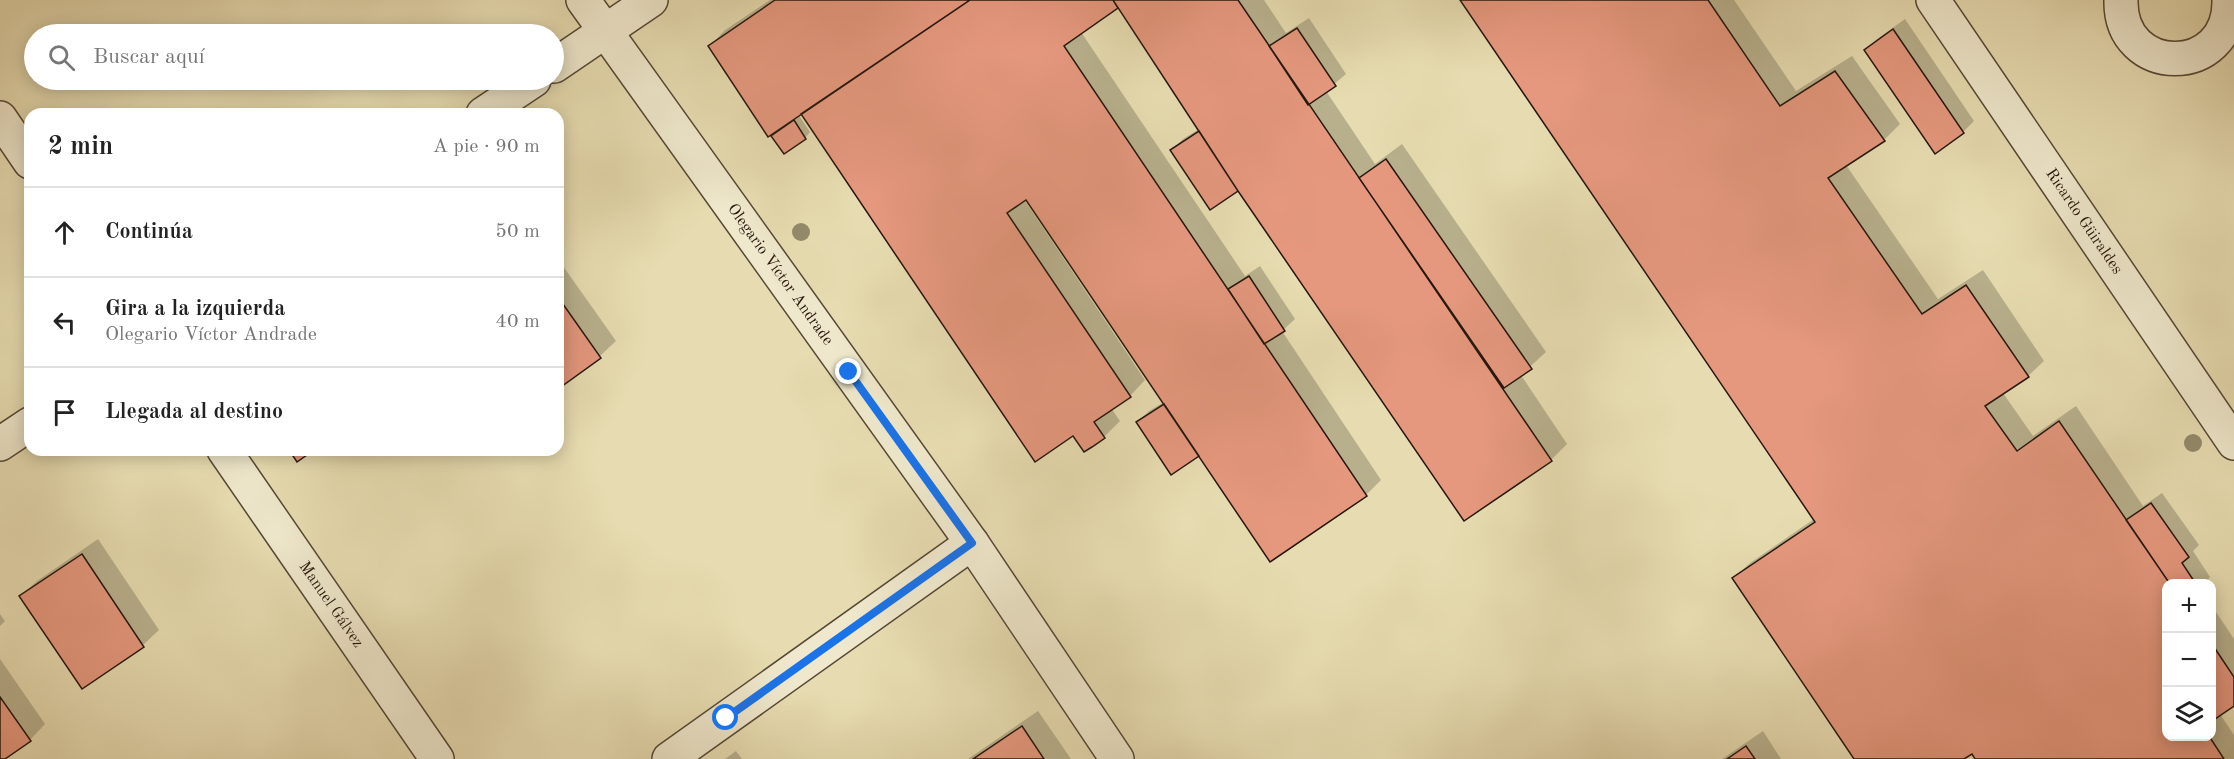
<!DOCTYPE html>
<html lang="es">
<meta charset="utf-8">
<style>
:root{--surface:#fff;--page:#f6f6f6;--text:#222;--muted:#767676;--line:#e0e0e0}
body{margin:0;font-family:"Old Standard TT",serif;background:var(--page);color:var(--text)}
.controls{position:absolute;right:18px;bottom:18px;display:grid;overflow:hidden;border-radius:12px;box-shadow:0 3px 15px #0003}
.controls button{width:54px;height:54px;display:grid;place-items:center;padding:0;border:0;border-bottom:2px solid var(--line);background:var(--surface);color:var(--text);font:30px sans-serif}
.stop{position:absolute;width:18px;height:18px;margin:-14px;border:4px solid #1a73e8;border-radius:50%;background:#fff}
.stop.end{background:#1a73e8;border-color:#fff;box-shadow:0 2px 6px #0008}
.list{margin:0;padding:0;list-style:none}
h2{display:flex;justify-content:space-between;align-items:center;height:78px;margin:0;padding:0 24px;font-size:26px}
h2 small{font-size:20px;font-weight:400;color:var(--muted)}
.list li{display:grid;grid-template-columns:39px 1fr auto;gap:18px;align-items:center;box-sizing:border-box;height:90px;padding:0 24px;border-top:2px solid var(--line)}
.list b{display:block;font-size:22px;white-space:nowrap}
.list p{margin:0;font-size:20px;white-space:nowrap;color:var(--muted)}
.list em{font-size:20px;font-style:normal;color:var(--muted)}
.icon{flex:none;width:33px;height:33px;fill:none;stroke:currentColor;stroke-width:2;stroke-linecap:round;stroke-linejoin:round}
.map{position:relative;flex:none;width:2234px;height:759px;overflow:hidden}
.search{position:absolute;background:var(--surface);box-shadow:0 3px 15px #0003;left:24px;top:24px;width:540px;height:66px;display:flex;align-items:center;gap:15px;box-sizing:border-box;padding:0 21px;border-radius:33px;color:var(--muted);font-size:22px}
.panel{position:absolute;background:var(--surface);box-shadow:0 3px 15px #0003;left:24px;top:108px;width:540px;height:348px;border-radius:18px}
.map>svg:first-child{display:block}
</style>
<div class="map">
<svg width="2234" height="759" viewBox="0 0 2234 759">
<rect width="100%" height="100%" fill="#e7dcb1"/>
<filter id="stains"><feTurbulence type="fractalNoise" baseFrequency=".00333" numOctaves="4"/><feColorMatrix values="0 0 0 0 .2 0 0 0 0 .09 0 0 0 0 .02 0 0 0 .5 -.17"/></filter>
<radialGradient id="worn" r=".72"><stop offset=".6" stop-color="#630" stop-opacity="0"/><stop offset="1" stop-color="#630" stop-opacity=".3"/></radialGradient>
<path fill="#0003" d="M770 0H1264L1286 33 1309 18 1346 74 1326 91 1375 164 1402 144 1546 352 1521 375 1567 444 1551 460 1464 519 1239 189 1172 150 1183 139 1199 129 1119 6 1081 32 1245 276 1260 266 1295 319 1282 331 1381 480 1366 495 1199 454 1138 422 1149 411 1164 402 1026 198 1024 199 1145 380 1130 396 1111 408 1120 421 1104 437 1074 434 801 112 798 114 810 132 805 138 773 136 778 131 710 46 725 30Z
M1461 0H1734L1796 91 1852 56 1900 124 1884 140 1846 165 1938 299 1983 270 2044 361 2028 376 2003 393 2033 436 2076 406 2143 506 2162 493 2199 545 2193 551 2210 577 2204 584H2166V736H2212V606L2234 639V704L2220 714 2234 735V759H1977L1972 752 1961 759H1856L1734 578 1750 563 1814 519Z
M1905 19 1974 121 1963 132 1935 152 1866 50 1877 39Z
M558 259 616 341 600 356 558 388Z
M98 539 159 630 143 645 82 687 21 596 37 581Z
M0 614 5 621 0 626Z
M0 659 45 724 30 740 3 759H0Z
M1038 711 1071 759H968Z
M1763 731 1781 759H1722Z
M736 751 742 759H725Z"/>
<path fill="#e5987e" stroke="#26160c" stroke-width="1.5" d="M775 0H970L768 137 708 46Z
M970 0H1113L1118 8 1064 46 1367 496 1270 562 1026 200 1007 213 1131 397 1094 422 1105 438 1092 447 1084 452 1073 436 1035 462 801 114Z
M1113 0H1238L1552 461 1464 521 1238 191Z
M1460 0H1708L1780 106 1835 71 1885 141 1828 178 1922 314 1966 285 2029 377 1985 406 2017 451 2059 421 2170 584H2166V736H2209L2224 759H1975L1972 754 1964 759H1854L1732 578 1815 522Z
M1297 28 1336 86 1308 105 1269 46Z
M1893 29 1964 133 1935 154 1864 50Z
M794 120 806 139 784 154 771 136Z
M1199 131 1238 191 1210 210 1170 150Z
M1386 159 1532 369 1504 388 1359 178Z
M1249 276 1285 331 1264 344 1228 289Z
M558 297 601 358 558 389Z
M1164 404 1199 456 1171 475 1136 422Z
M289 450H314L297 462Z
M2151 503 2189 557 2182 563 2196 584H2170L2126 520Z
M82 554 144 647 82 689 19 596Z
M2212 644 2234 677V706L2212 721Z
M0 697 31 741 5 759H0Z
M1022 726 1044 759H973Z
M1746 746 1755 759H1727Z"/>
<g fill="none" stroke-linecap="round" stroke-linejoin="round">
<defs>
<g id="minor">
<path id="s1" d="M583 0 972 543 1117 759"/>
<path id="s2" d="M1933 0 2234 443"/>
<path d="M2121 0C2119 78 2231 78 2229 0"/>
<path d="M554 66 651 0"/>
<path d="M483 114 534 80"/>
<path d="M0 118 30 162"/>
<path d="M0 444 30 424"/>
<path id="s3" d="M224 450 437 759"/>
<path d="M669 759 972 543"/>
</g>
</defs>
<use href="#minor" stroke="#564835" stroke-width="36"/>
<use href="#minor" stroke="#efe8cc" stroke-width="33"/>
</g>
<g fill="#948b6b">
<circle cx="801" cy="232" r="9"/>
<circle cx="2193" cy="443" r="9"/>
</g>
<g fill="none" stroke-linecap="round" stroke-linejoin="round">
<path stroke="#1a73e8" stroke-width="8" d="M726 718 972 543 849 372"/>
</g>
<g text-anchor="middle" dominant-baseline="central" stroke-width="4.5" stroke-linejoin="round" paint-order="stroke">
<g font-size="16" fill="#26160c" stroke="#efe8cc">
<text stroke="none"><textPath href="#s2" startOffset="268">Ricardo Güiraldes</textPath></text>
<text stroke="none"><textPath href="#s1" startOffset="338">Olegario Víctor Andrade</textPath></text>
<text stroke="none"><textPath href="#s3" startOffset="188">Manuel Gálvez</textPath></text>
</g>
</g>
<rect width="100%" height="100%" filter="url(#stains)"/>
<rect width="100%" height="100%" fill="url(#worn)"/>
</svg>
<div class="controls">
<button>+</button>
<button>−</button>
<button><svg class="icon" aria-label="layers" viewBox="0 0 24 24"><path d="M12 4l9 5-9 5-9-5zM3 14l9 5 9-5"/></svg></button>
</div>
<div class="stop" style="left:726px;top:718px"></div>
<div class="stop end" style="left:849px;top:372px"></div>
<div class="search"><svg class="icon" aria-label="search" viewBox="0 0 24 24"><circle cx="10" cy="10" r="6"/><path d="M15 15l6 6"/></svg>Buscar aquí</div>
<section class="panel">
<h2>2 min<small>A pie · 90 m</small></h2>
<ul class="list">
<li><svg class="icon" aria-label="ahead" viewBox="0 0 24 24"><path d="M12 20V5M6 11l6-6 6 6"/></svg><div><b>Continúa</b></div><em>50 m</em></li>
<li><svg class="icon" aria-label="left" viewBox="0 0 24 24"><path d="M17 20v-9H6M10 6l-5 5 5 5"/></svg><div><b>Gira a la izquierda</b><p>Olegario Víctor Andrade</p></div><em>40 m</em></li>
<li><svg class="icon" aria-label="arrive" viewBox="0 0 24 24"><path d="M6 21V4h12l-3 4 3 4H6"/></svg><div><b>Llegada al destino</b></div></li>
</ul>
</section>
</div>
